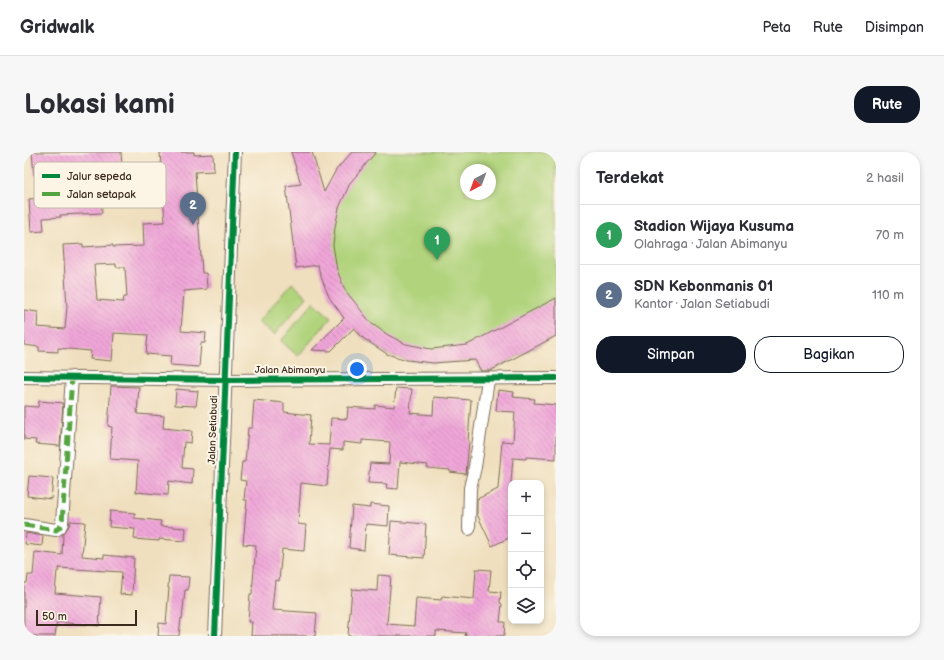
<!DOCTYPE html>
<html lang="id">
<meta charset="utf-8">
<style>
:root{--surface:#fff;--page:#f7f7f7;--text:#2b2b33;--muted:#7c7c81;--line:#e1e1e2;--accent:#111827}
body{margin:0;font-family:"Balsamiq Sans",sans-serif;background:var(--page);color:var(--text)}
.controls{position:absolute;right:12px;bottom:12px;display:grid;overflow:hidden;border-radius:8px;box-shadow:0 2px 6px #0003}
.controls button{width:36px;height:36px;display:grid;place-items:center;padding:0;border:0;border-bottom:1px solid var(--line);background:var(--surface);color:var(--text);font:20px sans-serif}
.compass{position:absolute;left:436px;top:12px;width:36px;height:36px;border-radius:50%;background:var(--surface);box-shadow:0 2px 6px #0003;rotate:221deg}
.scale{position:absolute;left:12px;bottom:10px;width:101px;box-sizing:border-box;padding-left:4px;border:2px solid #3b2a1e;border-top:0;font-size:11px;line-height:14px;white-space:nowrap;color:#3b2a1e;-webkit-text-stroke:3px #fcf5e5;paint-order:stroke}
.you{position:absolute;left:333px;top:217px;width:14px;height:14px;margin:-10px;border:3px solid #fff;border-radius:50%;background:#1a73e8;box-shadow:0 0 0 6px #1a73e833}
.badge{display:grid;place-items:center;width:26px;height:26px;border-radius:50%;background:var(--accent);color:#fff;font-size:13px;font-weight:700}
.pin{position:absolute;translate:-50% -33px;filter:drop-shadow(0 1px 2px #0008)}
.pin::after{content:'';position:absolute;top:21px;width:14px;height:12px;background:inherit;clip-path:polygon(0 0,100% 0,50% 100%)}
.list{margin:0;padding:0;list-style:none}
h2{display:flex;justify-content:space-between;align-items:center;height:52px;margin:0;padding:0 16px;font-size:17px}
h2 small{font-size:13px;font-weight:400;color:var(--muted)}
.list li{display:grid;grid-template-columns:26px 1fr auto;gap:12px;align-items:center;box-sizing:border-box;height:60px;padding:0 16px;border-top:1px solid var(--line)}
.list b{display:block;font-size:15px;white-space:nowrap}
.list p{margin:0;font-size:13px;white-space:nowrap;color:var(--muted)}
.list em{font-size:13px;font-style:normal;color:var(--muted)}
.actions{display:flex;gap:8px;padding:12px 16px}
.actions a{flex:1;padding:9px 0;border:1px solid var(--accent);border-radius:16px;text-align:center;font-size:14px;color:var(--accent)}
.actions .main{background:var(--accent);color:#fff}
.icon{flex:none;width:22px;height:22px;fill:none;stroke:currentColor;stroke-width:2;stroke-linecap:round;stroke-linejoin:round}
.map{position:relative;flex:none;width:532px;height:484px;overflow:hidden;border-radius:16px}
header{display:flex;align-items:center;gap:24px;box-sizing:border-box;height:56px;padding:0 20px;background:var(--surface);border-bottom:1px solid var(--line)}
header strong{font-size:19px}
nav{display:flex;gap:22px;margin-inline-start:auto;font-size:14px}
.intro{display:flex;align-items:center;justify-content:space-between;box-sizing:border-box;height:96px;padding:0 24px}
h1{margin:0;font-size:28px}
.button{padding:10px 18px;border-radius:16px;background:var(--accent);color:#fff;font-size:14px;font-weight:700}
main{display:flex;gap:24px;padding:0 24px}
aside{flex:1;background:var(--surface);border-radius:16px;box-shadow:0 2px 6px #0003}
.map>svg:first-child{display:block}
</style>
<header>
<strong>Gridwalk</strong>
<nav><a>Peta</a><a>Rute</a><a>Disimpan</a></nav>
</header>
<div class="intro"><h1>Lokasi kami</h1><a class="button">Rute</a></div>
<main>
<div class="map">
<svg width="532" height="484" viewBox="0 0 532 484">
<defs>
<pattern id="building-back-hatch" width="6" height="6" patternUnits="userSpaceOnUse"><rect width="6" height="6" fill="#f0a6d9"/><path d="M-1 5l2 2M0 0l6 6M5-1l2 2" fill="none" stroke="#c487af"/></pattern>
</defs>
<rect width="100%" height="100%" fill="#fcf5e5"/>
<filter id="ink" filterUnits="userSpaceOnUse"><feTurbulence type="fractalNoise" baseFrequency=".025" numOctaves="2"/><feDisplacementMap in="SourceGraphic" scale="8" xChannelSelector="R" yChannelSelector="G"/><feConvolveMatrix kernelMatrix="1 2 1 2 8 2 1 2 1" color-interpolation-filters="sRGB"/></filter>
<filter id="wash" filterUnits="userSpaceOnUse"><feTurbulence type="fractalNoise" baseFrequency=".012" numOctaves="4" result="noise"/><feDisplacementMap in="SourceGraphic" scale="16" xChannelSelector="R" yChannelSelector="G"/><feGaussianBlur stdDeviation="0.9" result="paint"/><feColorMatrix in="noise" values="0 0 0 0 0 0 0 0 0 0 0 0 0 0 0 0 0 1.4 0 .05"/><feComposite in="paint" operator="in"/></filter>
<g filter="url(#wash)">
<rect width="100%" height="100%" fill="#efdfbe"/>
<path fill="#b0d37c" stroke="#767e4d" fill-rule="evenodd" d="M328 0H532V184L459 223 451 208 409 211 383 208 363 202 339 186 319 164 294 67ZM442 18H466V42H442Z
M268 131 283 145 250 183 234 170Z
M290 150 307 166 274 204 257 189Z"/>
<g id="blocks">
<path fill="url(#building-back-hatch)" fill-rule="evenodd" d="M8 0H97L99 27 80 28 81 33H77L78 61 36 63 37 65 19 66 20 79 7 80 5 47 20 46 18 23H10Z
M136 0H170V3L189 2 190 19 171 20 178 121H182L183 137 160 139 157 179 182 181 181 191H177L175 215 146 213 147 204 122 202 124 183 90 181 88 209 66 207 67 199 34 196V200L15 199V195L0 193V158L14 160 13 175 41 177 43 154 39 93 59 92V95L89 93V95L120 94 119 71 141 70ZM92 112V115H101L103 145H100L99 150 73 148 70 113Z
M267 0H288L300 40 312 18 328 0H352L326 31 315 56 311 75 309 93 313 118 321 138 347 171 364 183 382 192 407 197 443 193 532 146V184L466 219H457L451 208 409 211 383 208 363 202 339 186 330 176 307 199 288 198 320 166 305 145 296 122 294 113 272 116 262 34 277 32Z
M87 234 115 235 113 262 140 264 139 276 168 279 167 291 160 290 158 316 169 317 168 332 145 329 144 343 112 340 114 309 86 307 88 275 84 274Z
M372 236 388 237 386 261 409 263 410 245 447 248 444 289H445L442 322 426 320V318L403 316 404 313 376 310 374 337 362 336 363 332 344 331 346 311 365 312 366 290 338 288V292L319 290V298L306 297 303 334 277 331 274 372 282 373 280 399 258 397 255 429 251 428 248 458 293 461 291 484H227L228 470H224L226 442H228L232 393 219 392 223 348H220L222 329 216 328 218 310H221L224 276H228L230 248 260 251V260L287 263 285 292 305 293 307 266 323 267 324 255 351 257V253L370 255Z
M152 237 174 239 172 254 151 253Z
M474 238 490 240 489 245 511 247 510 251 532 253V307L502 305V307L489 306 487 330V385L468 394 453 362V347L474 337 478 289 489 290 491 260 472 259Z
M15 249 39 251 36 294 11 292 12 288 0 287V254L14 255Z
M5 324 29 326 27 347 3 344Z
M346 352 365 354 364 374 342 372 340 398 325 396 328 354 346 356Z
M86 359 111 361 110 366 137 369 136 374 162 376 161 389 135 387V389L110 387 111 377 85 375Z
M46 369 61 370 58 404 80 406V403L110 406 108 443 96 442 98 420 35 416V419H33L31 441 77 445 75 474 33 470 31 484H0V431H3L4 423H9L11 400 38 403 39 382 45 374Z
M367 369 402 372 400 406 365 403Z
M2 381 19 384 18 394 1 392Z
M452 417 467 418 465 439 477 440 476 451 478 452 476 470H481L480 484H441L442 481 412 479V484H324L328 437 353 439 354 423 367 424 363 472 390 474 392 446 417 448 418 444 450 447Z
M145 424 165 425 164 438H161L158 467 157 466 155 484H134L135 471 142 472 145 436H144Z"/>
</g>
</g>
<g filter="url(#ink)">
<use href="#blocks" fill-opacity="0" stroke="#7a6956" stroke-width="1"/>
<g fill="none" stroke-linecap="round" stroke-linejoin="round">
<defs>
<path id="minor" d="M0 225 202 228 532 226
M0 373 32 378 36 375 38 371 48 225
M445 377 446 336 451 315 464 228
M191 484 211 0"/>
</defs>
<use href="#minor" stroke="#7a6956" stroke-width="14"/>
<use href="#minor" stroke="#fff" stroke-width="12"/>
<path stroke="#54a441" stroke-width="5" stroke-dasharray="10 5" stroke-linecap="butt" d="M0 373 32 378 36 375 38 371 48 225"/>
<defs>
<path id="cycleway" d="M0 225 202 228 532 226
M191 484 211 0"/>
</defs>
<use href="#cycleway" stroke="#fcf5e5" stroke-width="8"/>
<use href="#cycleway" stroke="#00873e" stroke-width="6"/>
</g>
</g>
<g text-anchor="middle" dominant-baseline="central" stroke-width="4" stroke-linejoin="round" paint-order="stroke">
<g font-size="10" fill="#3b2a1e" stroke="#fcf5e5">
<text x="266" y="218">Jalan Abimanyu</text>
<text transform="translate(189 278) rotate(-88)">Jalan Setiabudi</text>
</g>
</g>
<rect x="10" y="10" width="132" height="46" rx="6" fill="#fcf5e5" stroke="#c2b8a9" stroke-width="1"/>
<rect x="18" y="22" width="18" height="4" fill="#00873e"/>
<rect x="18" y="40" width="18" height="4" fill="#54a441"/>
<g font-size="11" fill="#3b2a1e">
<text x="43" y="28">Jalur sepeda</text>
<text x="43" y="46">Jalan setapak</text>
</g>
</svg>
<div class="controls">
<button>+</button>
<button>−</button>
<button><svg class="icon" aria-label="locate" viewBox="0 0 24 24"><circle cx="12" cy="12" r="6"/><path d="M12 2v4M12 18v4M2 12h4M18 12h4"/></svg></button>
<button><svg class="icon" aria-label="layers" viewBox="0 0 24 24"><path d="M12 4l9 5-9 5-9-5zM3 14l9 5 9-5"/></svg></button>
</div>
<svg class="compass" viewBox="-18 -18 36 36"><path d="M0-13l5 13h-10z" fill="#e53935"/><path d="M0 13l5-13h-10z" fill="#7c7c81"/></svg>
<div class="scale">50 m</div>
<div class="you"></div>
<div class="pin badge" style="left:413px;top:108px;background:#2e9e5b">1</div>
<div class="pin badge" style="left:169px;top:73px;background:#5c6f8a">2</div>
</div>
<aside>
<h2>Terdekat<small>2 hasil</small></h2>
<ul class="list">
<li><span class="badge" style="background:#2e9e5b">1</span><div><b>Stadion Wijaya Kusuma</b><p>Olahraga · Jalan Abimanyu</p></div><em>70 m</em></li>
<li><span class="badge" style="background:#5c6f8a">2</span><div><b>SDN Kebonmanis 01</b><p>Kantor · Jalan Setiabudi</p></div><em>110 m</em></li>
</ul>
<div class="actions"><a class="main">Simpan</a><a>Bagikan</a></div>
</aside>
</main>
